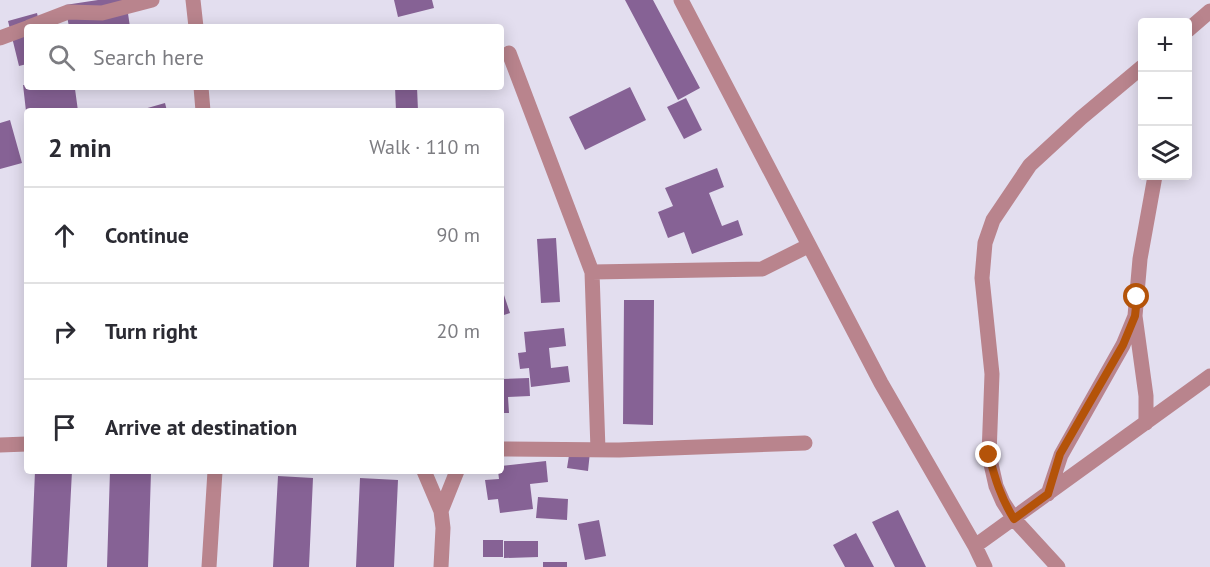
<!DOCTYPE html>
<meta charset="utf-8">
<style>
:root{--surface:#fff;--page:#f7f7f7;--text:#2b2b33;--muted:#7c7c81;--line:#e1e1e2}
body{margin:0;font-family:"PT Sans",sans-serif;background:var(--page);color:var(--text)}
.controls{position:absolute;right:18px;top:18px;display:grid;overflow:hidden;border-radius:6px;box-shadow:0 3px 15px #0003}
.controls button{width:54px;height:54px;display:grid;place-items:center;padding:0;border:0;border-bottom:2px solid var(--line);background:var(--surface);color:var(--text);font:30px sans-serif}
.stop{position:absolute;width:18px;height:18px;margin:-14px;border:4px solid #b45309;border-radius:50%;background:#fff}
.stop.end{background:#b45309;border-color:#fff;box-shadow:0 2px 6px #0008}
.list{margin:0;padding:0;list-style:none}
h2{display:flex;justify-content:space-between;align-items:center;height:78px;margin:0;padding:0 24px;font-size:26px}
h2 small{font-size:20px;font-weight:400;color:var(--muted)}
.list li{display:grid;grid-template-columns:39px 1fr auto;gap:18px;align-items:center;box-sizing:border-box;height:96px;padding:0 24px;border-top:2px solid var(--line)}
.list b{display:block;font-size:22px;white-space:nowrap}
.list em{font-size:20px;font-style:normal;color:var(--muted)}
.icon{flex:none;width:33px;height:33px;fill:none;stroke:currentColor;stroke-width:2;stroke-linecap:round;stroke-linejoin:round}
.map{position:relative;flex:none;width:1210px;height:567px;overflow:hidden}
.search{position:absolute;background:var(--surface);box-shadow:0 3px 15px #0003;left:24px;top:24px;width:480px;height:66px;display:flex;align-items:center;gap:15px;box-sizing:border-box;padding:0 21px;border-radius:6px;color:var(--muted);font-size:22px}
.panel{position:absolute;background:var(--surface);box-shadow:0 3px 15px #0003;left:24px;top:108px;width:480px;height:366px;border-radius:6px}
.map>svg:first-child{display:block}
</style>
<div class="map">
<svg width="1210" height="567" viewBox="0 0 1210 567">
<rect width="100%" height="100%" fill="#e3deef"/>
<path fill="#866295" d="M98 0H126L130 27H69L65 5Z
M394 0H432L434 8 398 17Z
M625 0H653L700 88 678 100Z
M37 13 40 27H27V64L19 66 8 21Z
M23 85H27V87H72V89H75L78 111H26Z
M395 87H417L418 111H396Z
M630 87 646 120 585 150 569 117Z
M686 98 702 130 684 139 667 107Z
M165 103 167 111H145L144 109Z
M10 120 22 163 0 169V123Z
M717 168 724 187 709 193 722 226 738 220 743 235 692 254 684 232 668 238 658 212 673 206 665 188Z
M556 238 560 302 541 303 537 239Z
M501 286 510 313 501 316Z
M624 300H654L653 425 623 424Z
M564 328 566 346 549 348 551 368 568 366 570 382 531 387 529 368 520 369 518 353 526 352 524 332Z
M529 378 530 396 508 397 509 413H501V379Z
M570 449 590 452 588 471 567 468Z
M546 461 548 482 530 484 533 509 500 513 498 499 488 500 485 480 499 479 498 471H501V466Z
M35 471H72L67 567H31Z
M110 471 151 472 148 567H107Z
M278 476 313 478 309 567H273Z
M360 478 398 480 394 567H356Z
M538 497 568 499 567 520 536 518Z
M898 510 926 567H895L872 522Z
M599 520 606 556 585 560 578 524Z
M856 533 874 567H845L833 545Z
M483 540H503V557H483Z
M504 541H538V557L504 558Z
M543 562H567V567H543Z"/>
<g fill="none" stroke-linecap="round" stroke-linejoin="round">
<path stroke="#b9848d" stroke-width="15" d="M193 0 196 27
M681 0 881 383 975 546 985 567
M29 27 68 12 102 13 152 0
M1188 30 1210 11
M0 38 27 28
M509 53 592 272 598 450
M201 87 203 111
M592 272 762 269 808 246
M1135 316 1146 396V423
M0 445 27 444
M501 449 619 450 805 443
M424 471 441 511 443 528 441 567
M1048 494 1061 455 1123 345 1135 316 1140 259 1155 176
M441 511 457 471
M975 546 1210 376
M209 567 215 471
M1058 567 1014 519 1003 502 996 486 989 455 992 374 982 278 985 243 993 220 1030 165 1081 118 1142 67"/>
</g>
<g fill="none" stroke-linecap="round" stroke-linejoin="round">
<path stroke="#b45309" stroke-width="8" d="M989 455C995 479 1001 498 1014 519L1048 494 1060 454 1123 345 1135 316 1137 297"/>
</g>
</svg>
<div class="controls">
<button>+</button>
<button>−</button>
<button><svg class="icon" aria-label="layers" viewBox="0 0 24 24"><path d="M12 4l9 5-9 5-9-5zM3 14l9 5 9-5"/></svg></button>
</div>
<div class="stop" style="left:1137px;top:297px"></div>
<div class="stop end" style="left:989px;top:455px"></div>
<div class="search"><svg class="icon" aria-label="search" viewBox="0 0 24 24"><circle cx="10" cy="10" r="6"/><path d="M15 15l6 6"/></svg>Search here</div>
<section class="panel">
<h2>2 min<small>Walk · 110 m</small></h2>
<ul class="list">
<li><svg class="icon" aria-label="ahead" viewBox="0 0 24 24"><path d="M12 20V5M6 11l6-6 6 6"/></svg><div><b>Continue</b></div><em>90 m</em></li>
<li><svg class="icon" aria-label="right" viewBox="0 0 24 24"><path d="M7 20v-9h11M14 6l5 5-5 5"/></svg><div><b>Turn right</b></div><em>20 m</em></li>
<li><svg class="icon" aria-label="arrive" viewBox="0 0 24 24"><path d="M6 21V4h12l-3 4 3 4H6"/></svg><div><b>Arrive at destination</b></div></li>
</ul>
</section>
</div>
